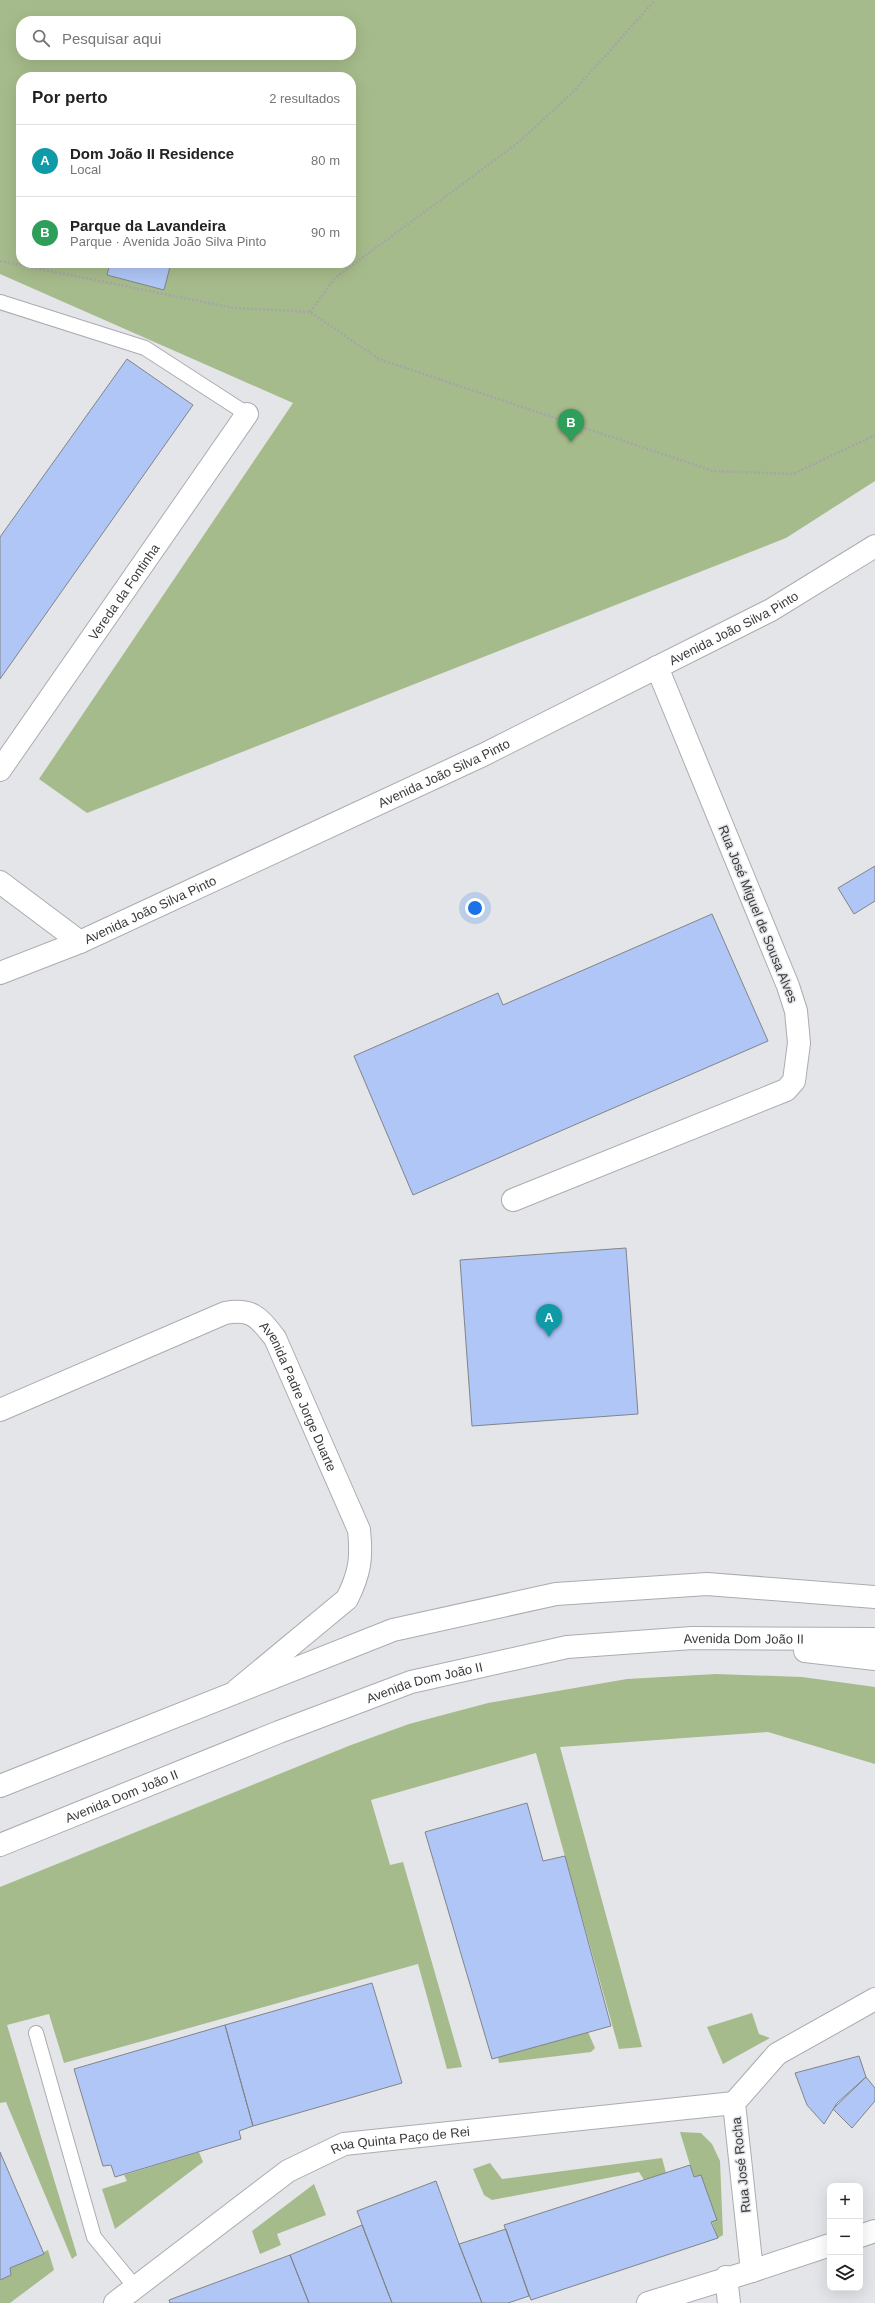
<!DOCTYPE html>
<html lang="pt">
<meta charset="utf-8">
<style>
:root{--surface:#fff;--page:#f6f6f6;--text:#222;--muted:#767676;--line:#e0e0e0;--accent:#0b8043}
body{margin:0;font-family:Helvetica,sans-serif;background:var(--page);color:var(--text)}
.controls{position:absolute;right:12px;bottom:12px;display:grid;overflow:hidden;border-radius:8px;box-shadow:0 4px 16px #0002}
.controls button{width:36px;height:36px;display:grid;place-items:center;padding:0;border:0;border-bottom:1px solid var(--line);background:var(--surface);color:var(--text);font:20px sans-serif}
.you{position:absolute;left:475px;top:908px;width:14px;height:14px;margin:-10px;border:3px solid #fff;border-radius:50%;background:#1a73e8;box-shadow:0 0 0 6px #1a73e833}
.badge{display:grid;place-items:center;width:26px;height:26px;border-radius:50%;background:var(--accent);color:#fff;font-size:13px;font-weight:700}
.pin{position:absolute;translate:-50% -33px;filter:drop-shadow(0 1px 2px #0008)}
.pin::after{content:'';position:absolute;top:21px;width:14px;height:12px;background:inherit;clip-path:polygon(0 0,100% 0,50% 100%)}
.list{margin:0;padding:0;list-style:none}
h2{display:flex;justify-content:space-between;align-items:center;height:52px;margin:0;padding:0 16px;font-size:17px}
h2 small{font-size:13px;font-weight:400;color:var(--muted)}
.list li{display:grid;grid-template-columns:26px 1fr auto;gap:12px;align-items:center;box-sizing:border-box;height:72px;padding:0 16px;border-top:1px solid var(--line)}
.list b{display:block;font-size:15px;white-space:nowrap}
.list p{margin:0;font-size:13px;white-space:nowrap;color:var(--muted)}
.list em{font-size:13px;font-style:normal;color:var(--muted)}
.icon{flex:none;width:22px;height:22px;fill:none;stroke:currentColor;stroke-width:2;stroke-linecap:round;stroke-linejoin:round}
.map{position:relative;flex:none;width:875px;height:2303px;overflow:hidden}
.search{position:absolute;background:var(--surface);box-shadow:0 4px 16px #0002;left:16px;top:16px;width:340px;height:44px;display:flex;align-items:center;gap:10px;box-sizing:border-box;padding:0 14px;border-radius:16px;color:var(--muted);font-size:15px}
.panel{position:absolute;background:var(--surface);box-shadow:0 4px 16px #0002;left:16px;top:72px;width:340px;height:196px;border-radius:16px}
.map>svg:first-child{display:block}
</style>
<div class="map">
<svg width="875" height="2303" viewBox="0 0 875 2303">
<rect width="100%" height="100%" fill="#e4e5e9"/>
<path fill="#a6bb8b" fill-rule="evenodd" d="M0 0H875V481L786 538 87 813 39 779 293 403 0 274ZM21 21H351V55H21ZM21 77H351V263H21Z
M716 1674 802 1677 875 1687V1764L768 1732 560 1747 642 2047 619 2049 536 1753 371 1800 390 1865 403 1862 462 2067 447 2069 418 1964 64 2063 49 2014 7 2025 77 2255 72 2259 6 2102 0 2103V1887L351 1745 409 1724 488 1703 627 1679Z
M752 2013 759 2034 770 2038 723 2064 707 2027Z
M588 2032 595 2048 591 2052 499 2063 498 2057Z
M680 2132 701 2133 712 2144 720 2161 723 2235 718 2238 690 2165Z
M199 2152 203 2162 115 2229 102 2189 127 2181 124 2175Z
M662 2158 666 2173 644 2180 639 2172 492 2200 484 2195 473 2169 490 2163 502 2179Z
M314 2184 326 2215 277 2234 281 2245 260 2254 252 2231Z
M48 2250 54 2270 10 2303H0V2280L11 2275 10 2268Z"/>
<path fill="#afc6f6" stroke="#828487" d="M110 263H171L164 290 107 275Z
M127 359 193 405 0 679V537Z
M875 866V901L854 914 838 888Z
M712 914 768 1041 413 1195 354 1056 498 993 503 1005Z
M626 1248 638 1414 472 1426 460 1260Z
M527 1803 543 1861 565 1856 611 2026 492 2059 425 1832Z
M372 1983 402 2083 253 2126 225 2025Z
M225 2025 253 2126 239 2131 241 2139 115 2177 111 2165 103 2166 74 2069Z
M859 2056 866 2077 837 2103 824 2124 807 2105 795 2073Z
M866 2077 875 2088V2101L852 2128 833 2109Z
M0 2152 44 2254 10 2268 11 2275 0 2280Z
M690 2165 694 2177 701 2175 717 2220 711 2222 718 2238 531 2300 504 2225Z
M436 2181 459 2244 482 2303H392L357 2211Z
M362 2225 392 2303H309L290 2255Z
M506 2229 529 2296 508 2303H482L459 2244Z
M290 2255 309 2303H170L169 2300Z"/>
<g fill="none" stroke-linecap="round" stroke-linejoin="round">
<defs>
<path id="lane" d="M0 302 145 348 247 414
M36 2033 94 2237 136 2288"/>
<g id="street">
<path id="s1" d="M0 770 247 414"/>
<path d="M0 882 80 942"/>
<path id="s2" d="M0 973 80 942 483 755 771 610 875 546"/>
<path d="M513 1200 786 1090 794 1081 799 1043 796 1011 788 986 657 667"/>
<path id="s3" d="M0 1410 225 1313C253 1308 259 1318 275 1338L359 1530C362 1558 360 1573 347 1599L237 1690"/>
<path d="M860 2236 875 2231"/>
<path d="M752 2271 830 2245"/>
<path d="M726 2277 729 2303"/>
<path id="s4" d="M115 2303 288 2171 344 2144 734 2103"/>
<path d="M648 2303 752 2271 734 2103 777 2054 875 1999"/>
</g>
<g id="primary">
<path d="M805 1651 875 1659"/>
<path d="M0 1786 393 1630 556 1594 707 1584 875 1597"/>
<path id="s5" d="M0 1845 279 1732 411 1682 567 1647 692 1638 875 1639"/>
</g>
</defs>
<use href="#lane" stroke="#aaacb0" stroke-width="16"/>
<use href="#street" stroke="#aaacb0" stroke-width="24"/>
<use href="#primary" stroke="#aaacb0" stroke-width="24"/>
<path stroke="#a4a5a8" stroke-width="2.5" stroke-dasharray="2 2" stroke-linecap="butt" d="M0 261 234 308 310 312 379 359 713 471 793 474 875 435
M43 269 54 263
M310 312 335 278 519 142 572 93 655 0"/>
<use href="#lane" stroke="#fff" stroke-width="14"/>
<use href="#street" stroke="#fff" stroke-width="22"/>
<use href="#primary" stroke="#fff" stroke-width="22"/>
</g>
<g text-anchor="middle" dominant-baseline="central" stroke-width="3" stroke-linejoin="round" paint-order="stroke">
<g font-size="13" fill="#393a3b" stroke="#e4e5e9">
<text stroke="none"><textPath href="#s1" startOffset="217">Vereda da Fontinha</textPath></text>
<text stroke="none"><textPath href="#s2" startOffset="811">Avenida João Silva Pinto</textPath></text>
<text stroke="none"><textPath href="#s2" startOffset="487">Avenida João Silva Pinto</textPath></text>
<text stroke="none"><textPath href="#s2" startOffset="163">Avenida João Silva Pinto</textPath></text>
<text transform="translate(758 914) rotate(68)">Rua José Miguel de Sousa Alves</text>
<text stroke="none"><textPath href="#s3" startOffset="368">Avenida Padre Jorge Duarte</textPath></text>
<text stroke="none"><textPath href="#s5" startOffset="779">Avenida Dom João II</textPath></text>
<text stroke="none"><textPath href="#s5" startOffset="455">Avenida Dom João II</textPath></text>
<text stroke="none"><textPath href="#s5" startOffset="131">Avenida Dom João II</textPath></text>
<text stroke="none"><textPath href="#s4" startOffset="336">Rua Quinta Paço de Rei</textPath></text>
<text transform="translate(741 2165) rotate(-96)">Rua José Rocha</text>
</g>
</g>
</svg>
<div class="controls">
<button>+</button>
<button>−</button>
<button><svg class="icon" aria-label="layers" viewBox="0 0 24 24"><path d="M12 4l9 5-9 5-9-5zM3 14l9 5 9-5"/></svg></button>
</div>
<div class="you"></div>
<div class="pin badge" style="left:549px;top:1337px;background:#0f9aa8">A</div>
<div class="pin badge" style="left:571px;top:442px;background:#2e9e5b">B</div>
<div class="search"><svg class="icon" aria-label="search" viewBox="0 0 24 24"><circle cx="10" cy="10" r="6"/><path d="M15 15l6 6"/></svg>Pesquisar aqui</div>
<section class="panel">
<h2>Por perto<small>2 resultados</small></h2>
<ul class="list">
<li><span class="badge" style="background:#0f9aa8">A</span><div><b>Dom João II Residence</b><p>Local</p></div><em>80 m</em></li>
<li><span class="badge" style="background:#2e9e5b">B</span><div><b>Parque da Lavandeira</b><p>Parque · Avenida João Silva Pinto</p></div><em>90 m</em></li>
</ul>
</section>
</div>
